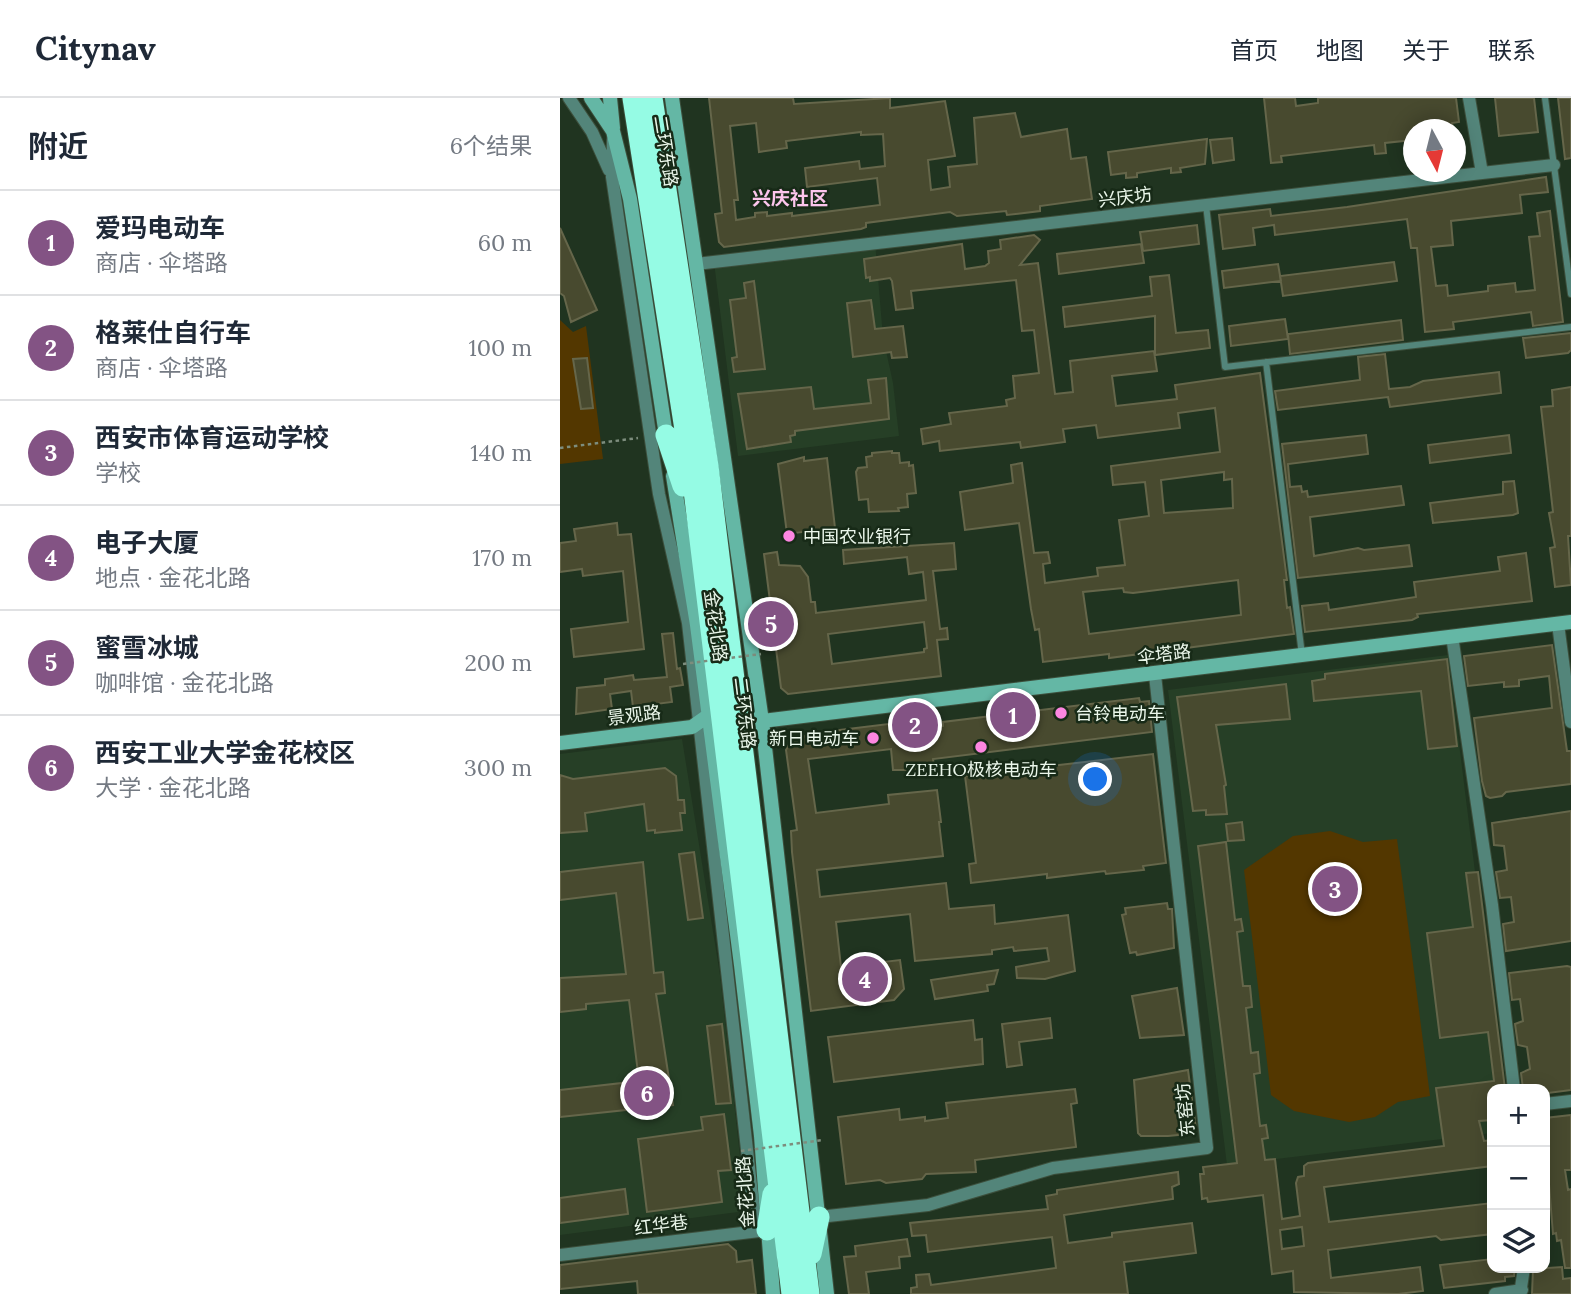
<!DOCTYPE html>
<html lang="zh">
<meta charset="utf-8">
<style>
:root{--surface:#fff;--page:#f6f6f7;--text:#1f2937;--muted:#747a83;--line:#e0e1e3;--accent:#835384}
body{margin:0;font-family:Lora,"Noto Sans SC",serif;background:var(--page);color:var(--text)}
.controls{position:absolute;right:21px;bottom:21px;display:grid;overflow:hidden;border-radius:14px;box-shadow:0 4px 18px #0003}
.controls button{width:63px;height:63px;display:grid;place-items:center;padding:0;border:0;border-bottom:2px solid var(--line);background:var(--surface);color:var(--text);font:35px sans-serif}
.compass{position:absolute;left:843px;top:21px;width:63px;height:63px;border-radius:50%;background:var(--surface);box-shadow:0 4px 18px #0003;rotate:173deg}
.you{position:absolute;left:536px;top:682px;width:24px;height:24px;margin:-18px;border:5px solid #fff;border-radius:50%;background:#1a73e8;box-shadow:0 0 0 10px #1a73e833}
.badge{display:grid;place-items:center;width:46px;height:46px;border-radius:50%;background:var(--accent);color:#fff;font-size:23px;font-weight:700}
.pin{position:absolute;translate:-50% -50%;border:4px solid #fff;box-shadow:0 2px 7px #0006}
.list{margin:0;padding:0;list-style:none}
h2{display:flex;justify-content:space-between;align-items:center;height:91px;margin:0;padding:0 28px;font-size:30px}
h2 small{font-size:23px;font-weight:400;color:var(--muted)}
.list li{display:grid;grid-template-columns:46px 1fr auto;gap:21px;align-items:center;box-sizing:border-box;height:105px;padding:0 28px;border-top:2px solid var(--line)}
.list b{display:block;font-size:26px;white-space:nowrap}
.list p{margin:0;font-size:23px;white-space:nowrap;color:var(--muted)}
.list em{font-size:23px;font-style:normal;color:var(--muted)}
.icon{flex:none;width:38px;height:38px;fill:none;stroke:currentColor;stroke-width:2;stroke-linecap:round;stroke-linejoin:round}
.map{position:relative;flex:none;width:1011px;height:1196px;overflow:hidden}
header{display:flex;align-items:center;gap:42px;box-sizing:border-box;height:98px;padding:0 35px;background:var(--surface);border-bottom:2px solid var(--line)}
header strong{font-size:33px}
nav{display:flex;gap:38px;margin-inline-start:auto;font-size:24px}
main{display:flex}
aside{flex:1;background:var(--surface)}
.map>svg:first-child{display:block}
</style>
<header>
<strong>Citynav</strong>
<nav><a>首页</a><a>地图</a><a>关于</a><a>联系</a></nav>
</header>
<main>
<aside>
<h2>附近<small>6个结果</small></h2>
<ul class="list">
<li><span class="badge">1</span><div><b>爱玛电动车</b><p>商店 · 伞塔路</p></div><em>60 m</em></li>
<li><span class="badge">2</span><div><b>格莱仕自行车</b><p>商店 · 伞塔路</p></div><em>100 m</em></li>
<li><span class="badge">3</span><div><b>西安市体育运动学校</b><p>学校</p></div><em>140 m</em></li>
<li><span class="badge">4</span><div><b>电子大厦</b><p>地点 · 金花北路</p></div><em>170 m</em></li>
<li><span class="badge">5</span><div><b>蜜雪冰城</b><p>咖啡馆 · 金花北路</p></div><em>200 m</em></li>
<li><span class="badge">6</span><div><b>西安工业大学金花校区</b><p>大学 · 金花北路</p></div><em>300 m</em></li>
</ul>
</aside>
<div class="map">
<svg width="1011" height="1196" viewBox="0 0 1011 1196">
<rect width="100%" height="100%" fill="#203420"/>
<path fill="#263f26" d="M315 144 323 239 333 285 339 338 178 358 154 164Z
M888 557 942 991H932V1035L667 1067 608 592Z
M122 641 160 877 186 1113 0 1137V656Z"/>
<path fill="#533700" d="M0 222 13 234 26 228 43 361 0 366Z
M770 733 803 744 837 741 870 998 838 1004 815 1019 789 1024 734 1013 711 997 684 772 733 738Z"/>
<path fill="#484a2f" stroke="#65664a" stroke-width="2" fill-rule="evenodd" d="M149 0H233L234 6 330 0V10L385 3 395 58 368 62 371 92 390 89 388 69 417 66 414 20 455 15 461 39 507 31 511 61 526 59 532 101 480 108V113L447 117 446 113 397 118 390 114 306 125V129L301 131 164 149 159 144 155 116 162 115ZM196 25 199 54 227 50 226 43 301 34V37L323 36 325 68 300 71 299 63 245 70 247 89 317 80 320 107 232 118V115L207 118V114L195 115V119L176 122 174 102H178L170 28Z
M704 0H735L736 8 758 5V0H896L899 24 892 25 893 32H853V42L825 45 826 55 815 56 814 47 721 58 722 64 711 65Z
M935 0H974L978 34 939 38Z
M998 0H1011V60L1005 61Z
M672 40 674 62 653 65 650 42Z
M647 41 645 66 620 70 621 74 611 75V70L577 75V79L566 80V75L551 77 548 54Z
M986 79 988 94 960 97 962 115 891 123 893 147 871 149 876 188 887 187 888 198 928 193V188L955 185 956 194 975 192 969 139 980 138 977 115 990 113 1003 224 973 228 971 214 893 224 894 231 865 234 857 150H851L847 121 715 137 714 127 693 130 695 147 663 151 659 117 710 111 711 118 787 109Z
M637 127 639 146 583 153 580 134Z
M0 130 37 212 11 224 4 198 0 195Z
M474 137 480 142 460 167 478 165 495 296 513 294 510 263 594 253 597 273 552 278 556 308 617 301 615 287 700 275 727 482H724L727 510 730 509 734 536 549 560V556L483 564 479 531 475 532 471 511 459 425 405 432 400 394 453 385 451 367 462 365 474 455 488 454 490 465 483 466 485 485 538 478 537 470 565 467 559 422 589 418 585 384 553 387 551 368 660 354 655 310 618 315 620 330 538 340 536 327 503 331 505 344 461 350 460 344 380 353 379 343 363 346 361 331 391 326 389 315 447 308 446 302 455 300 453 278 479 275 474 232 462 233 456 182 351 193 353 210 336 212 332 183 330 180 310 183V179L306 180 304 161 402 146 405 171 425 168 429 165 428 153 441 151 440 142ZM664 374V382L672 381 673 410 604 415 601 382ZM678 482 681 517 529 536 523 494 563 490 564 494 573 495Z
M581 146 584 165 499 176 497 156Z
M834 164 837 183 723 198 720 178Z
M718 166 721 183 664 190 662 173Z
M609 177 616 235 648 232 650 250 595 257V218L505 229 503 209 592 198 590 179Z
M194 183 205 271 174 274 172 260 177 259 170 202 186 200 184 185Z
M311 202 315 231 343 228 347 259 332 260 331 254 293 259 287 205Z
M725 221 728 241 671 248 669 228Z
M841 222 843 242 730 256 728 236Z
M1011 235V252L1008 255 966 260 963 240Z
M825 256 829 291 850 289 863 283 939 274 941 295 830 309 828 299 718 312 715 293 800 282 798 259Z
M27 260 33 310 21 311 13 261Z
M326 280 329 321 235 333V337L230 338 231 344 187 351 178 296 251 289 254 311 311 305 308 282Z
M1011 289V438H1008L1011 487 995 489 990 450 995 449 989 415 993 414 981 309 993 308 992 292Z
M806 337 808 356 728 366 730 389 741 388 742 394 747 393 748 399 841 388 844 407 750 419 754 458 798 450 804 452 849 447 852 468 738 480 722 346Z
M949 337 951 355 870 365 868 347Z
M332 353V355H339L340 365 349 364V368L353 367 356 395 347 396 348 409 338 410 339 413 309 414 308 401 299 402 296 374 298 370 307 369 306 359 312 358V355Z
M244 359V363L267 360 275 430 227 436 218 366Z
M954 383 958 415 953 417 873 425 870 405 943 396V384Z
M57 425 58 437 71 436 84 551 14 559 11 531 68 524 63 473 23 478 22 471 0 474V445L16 443 14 431Z
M394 445 396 471 373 473 380 531 387 530 388 541 377 542 381 578 228 596 221 590 204 456 217 454 219 467 240 468 248 479 251 504H255L256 515 366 502 363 474 349 476 347 459 284 466 283 452ZM364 524 367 550 364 551V554L272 566 268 536Z
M966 455 972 503 857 516 858 519 852 522 745 534 742 508 768 505 769 512 856 499 854 484 940 473 938 459Z
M113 535 117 571 120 570 123 587 110 589 112 604 73 609 71 593 50 596 52 611 16 616 17 590 45 587V581L73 577 74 582 107 579 102 536Z
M992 547 1007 653H1011V686L946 694 942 698 930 700 926 698 922 683 914 620 992 610 989 578 959 582V588L944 589V584L908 588 904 558Z
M887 561 897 648 868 651 861 593 754 603 752 583 765 581V576Z
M726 586 730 621 656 627 666 687 664 688 667 716 646 717V712L633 713 617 599Z
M579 600 580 604 589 603 592 634 373 661 374 668 344 672H333L331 651 248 661 256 715 329 706 328 697 377 692 381 724H379L383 758 257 772 260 799 386 785 389 811 434 807 435 826 508 817 515 873 485 881 457 880 456 869 489 863 487 850 454 853 453 849 432 852V856L355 863 350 816 276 824 281 869 340 862 344 891 334 902 251 913 232 754 231 733 237 732 226 652 231 643 241 642 247 636 361 622 362 631 383 628V624Z
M593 656 606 765 583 768 584 772 546 776 545 773 487 780V776L411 785 409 766 416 765 405 678Z
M105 670 116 678 118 702H124L125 715H120L122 732 95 735V732L87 733 84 706 25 715 27 733 0 735V677L13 681Z
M1011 713V843L946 853 943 826 954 824 951 799 940 800 936 774 947 772 944 748 934 747 932 725Z
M682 724 684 742 668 743 666 726Z
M666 744 675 822 681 821 683 833 677 834 683 888H690L692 909 686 910 691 955 698 954 700 975 694 976 700 1028 706 1027 708 1040 702 1041 705 1062 715 1061 722 1121 740 1118 736 1085 738 1079 744 1078V1068L748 1065 884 1048 876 990 934 983 928 934 880 940 867 835 913 829 906 775 918 774 945 991H932V1022L919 1023 924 1043 932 1042V1068L764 1089 769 1124 932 1105V1136L881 1142 876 1138 768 1152 771 1180 860 1169 863 1193 838 1196 734 1194 733 1173 712 1176 703 1097 648 1104 647 1100 642 1101 640 1076H644L643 1069 677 1065 638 748ZM742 1129 744 1148 722 1151 720 1132Z
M134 754 143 820 128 822 119 756Z
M83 764 94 875 103 874 105 895 96 896 113 1007 0 1019V992L79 983 69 902 26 906V911L0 914V880L66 876 56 795 0 802V774Z
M607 805 608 811H612L614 850 577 857 576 854 570 855 562 817 566 816 565 810Z
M1007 868 1011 869V992L988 995 985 991H963L961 975 970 971 967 949 958 947 955 926 963 923 960 901 952 902 949 875Z
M438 872 434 886 427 887 428 893 375 901 371 882Z
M617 890 624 937 580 940 572 898Z
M490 920 492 940 459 944 462 967 447 969 442 926Z
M413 922 415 942 422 941 423 966 274 984 268 939Z
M162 926 171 1005 156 1006 147 928Z
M628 972 636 1031 628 1032V1036L608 1038H581L578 1035 574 982Z
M515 991 517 1005 511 1006 516 1049 415 1062 416 1074 366 1076 362 1081 326 1085 320 1082 286 1086 278 1019 339 1011 340 1022 365 1019V1023L388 1020 386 1005Z
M164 1016 171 1072 158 1073 162 1104 87 1114 78 1041 143 1032 141 1019Z
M1011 1017V1072H1005L1008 1092 1011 1091V1170H1005L1001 1142 997 1143 996 1135 993 1136 988 1074 985 1075V1020Z
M618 1074 619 1086 612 1089 613 1101 504 1117 508 1145 552 1139V1135L632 1125 636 1155 564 1164 568 1196H351V1190L357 1189 356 1177 369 1176 371 1187 496 1170 492 1139 368 1154 366 1137 352 1138 350 1125 488 1111 486 1098 497 1096V1092Z
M65 1091 68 1116 0 1125V1100Z
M347 1141 350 1158 339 1159 340 1170 306 1174 309 1196H289L284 1159 296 1158 295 1148Z
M168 1146 176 1153 177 1164 192 1162 196 1196H78L77 1183 0 1191V1167Z
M932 1161V1170H955L954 1178 945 1179V1183L884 1190 880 1167Z
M1002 1169 1003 1181 1011 1180V1196H972L973 1171Z"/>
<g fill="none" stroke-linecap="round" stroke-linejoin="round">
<defs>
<path id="lane" d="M985 0 1011 196
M646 107 665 269 1011 229
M706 264 742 557"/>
<path id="street" d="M9 0 32 34 49 72
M53 42 52 79 99 396 128 525 195 1123 207 1132
M922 75 994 67
M136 166 922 75 909 0
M998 526 1011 624
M892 538 932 807 954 991
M985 1006 1011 1003
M259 1119 368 1107 493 1070 647 1050 595 577
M0 1157 207 1132
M935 1196 962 1192
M960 1196 964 1170"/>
<path id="secondary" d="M31 0 53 33 70 101 107 344
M50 0 53 30
M112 0 202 623 267 1196
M113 378 137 527 181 867 201 1038 213 1196
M202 623 1011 524
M0 645 132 629 149 617"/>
<path id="highway" d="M73 0 132 376 232 1196
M92 0 148 368 249 1196
M106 337 123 388
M207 1132 213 1096
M251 1156 259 1119"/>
</defs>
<use href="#lane" stroke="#3c4f3c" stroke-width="8"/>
<use href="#street" stroke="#3c4f3c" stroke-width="14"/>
<use href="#secondary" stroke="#3c4f3c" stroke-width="16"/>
<use href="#highway" stroke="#3c4f3c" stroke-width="23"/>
<path stroke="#7d8d7d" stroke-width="2.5" stroke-dasharray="3.5 3.5" stroke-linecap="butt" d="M0 350 78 340"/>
<use href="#lane" stroke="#53857a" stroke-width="6"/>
<use href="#street" stroke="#53857a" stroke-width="12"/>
<use href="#secondary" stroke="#64b7a5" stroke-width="14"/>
<use href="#highway" stroke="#95fbe4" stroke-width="21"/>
<path stroke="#7d8d7d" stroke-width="2.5" stroke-dasharray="3.5 3.5" stroke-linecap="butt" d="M123 566 201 556
M181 1053 263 1042"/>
</g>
<g fill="#fd86e1" stroke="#172a17" stroke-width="2.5">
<circle cx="229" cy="438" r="7"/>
<circle cx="501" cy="615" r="7"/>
<circle cx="313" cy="640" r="7"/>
<circle cx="421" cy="649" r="7"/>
</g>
<g text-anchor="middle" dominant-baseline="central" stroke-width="5" stroke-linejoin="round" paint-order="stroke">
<g font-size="18" fill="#eaf6ea" stroke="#172a17">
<text transform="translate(106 53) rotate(81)">二环东路</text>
<text transform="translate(565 99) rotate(-7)">兴庆坊</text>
<text transform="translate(156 528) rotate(82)">金花北路</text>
<text transform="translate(604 556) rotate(-7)">伞塔路</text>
<text transform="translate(185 615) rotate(83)">二环东路</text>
<text transform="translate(74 617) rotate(-7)">景观路</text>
<text transform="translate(625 1012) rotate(-96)">东窑坊</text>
<text transform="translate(185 1094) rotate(-94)">金花北路</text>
<text transform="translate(101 1127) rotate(-7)">红华巷</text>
</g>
<g font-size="18" fill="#eaf6ea" stroke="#172a17" text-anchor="start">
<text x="243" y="438">中国农业银行</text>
<text x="515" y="615">台铃电动车</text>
<text x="299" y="640" text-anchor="end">新日电动车</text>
<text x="421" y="671" text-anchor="middle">ZEEHO极核电动车</text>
</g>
<g font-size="19" font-weight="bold" fill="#fcc5ec" stroke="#172a17">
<text x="230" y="100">兴庆社区</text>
</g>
</g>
</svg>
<div class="controls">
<button>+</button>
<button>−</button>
<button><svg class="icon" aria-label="layers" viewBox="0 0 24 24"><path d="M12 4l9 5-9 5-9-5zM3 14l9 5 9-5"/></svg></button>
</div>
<svg class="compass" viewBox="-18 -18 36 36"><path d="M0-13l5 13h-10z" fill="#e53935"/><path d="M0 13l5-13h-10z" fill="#747a83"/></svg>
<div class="you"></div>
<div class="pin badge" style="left:453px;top:617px">1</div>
<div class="pin badge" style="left:355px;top:627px">2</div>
<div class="pin badge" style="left:775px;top:791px">3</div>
<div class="pin badge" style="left:305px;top:881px">4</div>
<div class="pin badge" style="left:211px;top:526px">5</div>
<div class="pin badge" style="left:87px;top:995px">6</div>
</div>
</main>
